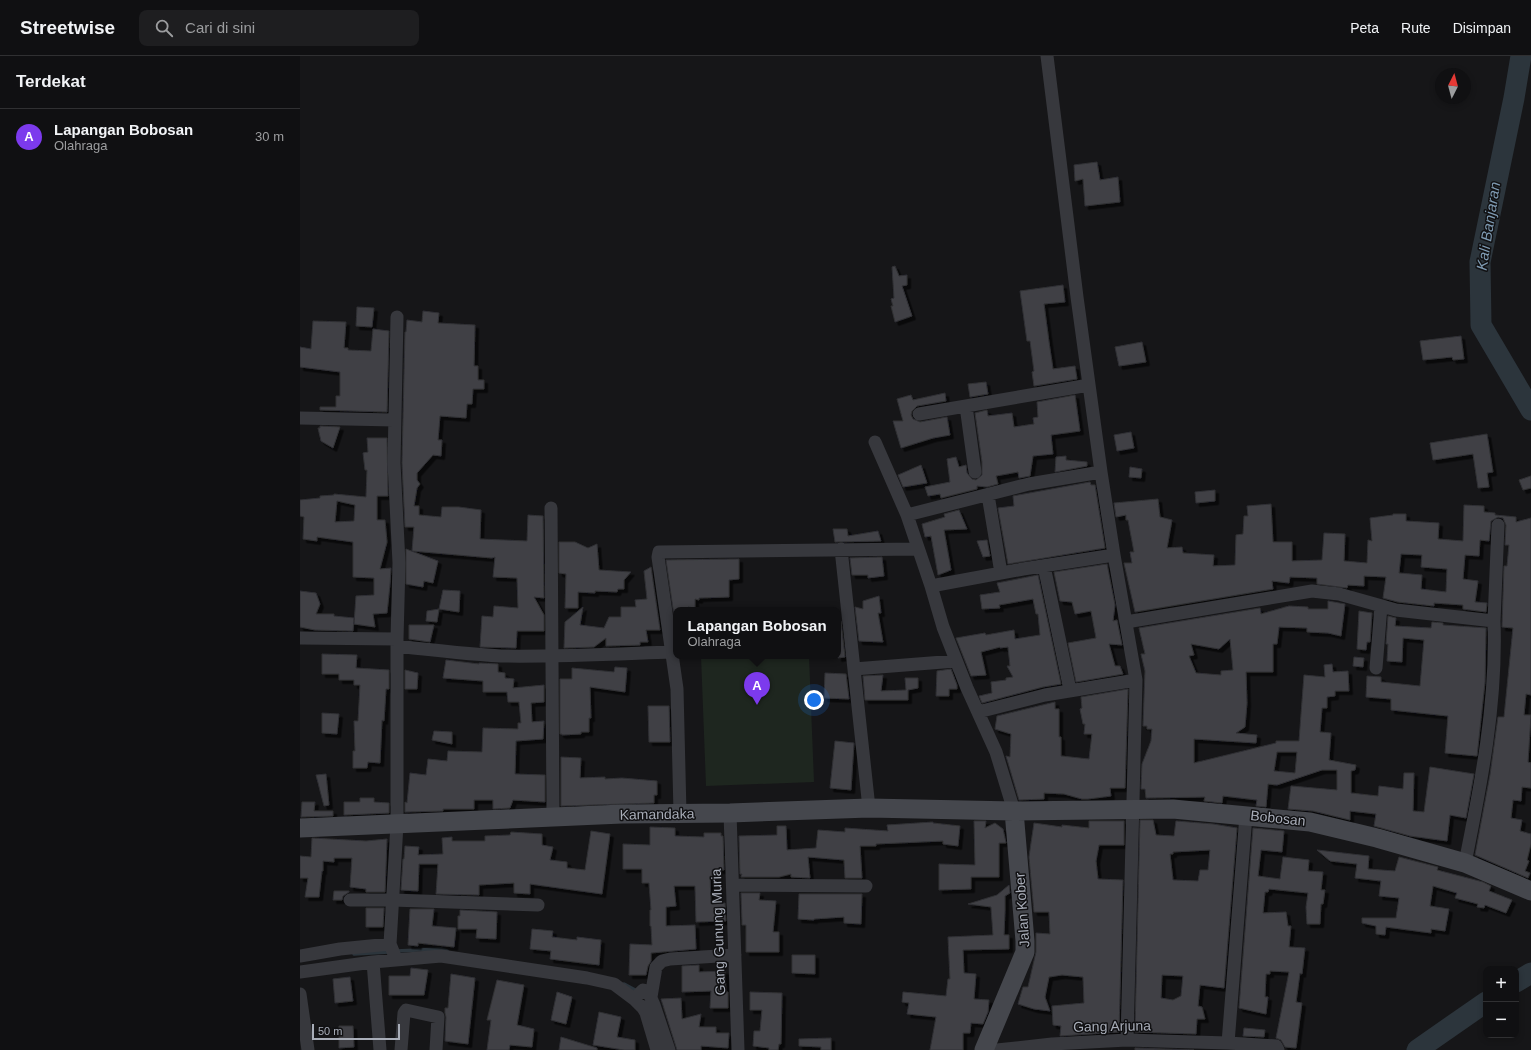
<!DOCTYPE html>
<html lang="id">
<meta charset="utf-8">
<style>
:root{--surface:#101012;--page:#1e1e20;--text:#f1f3f6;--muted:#9c9d9f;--line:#303032;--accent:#7c3aed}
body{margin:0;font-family:Arial,sans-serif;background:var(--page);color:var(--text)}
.controls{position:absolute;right:12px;bottom:12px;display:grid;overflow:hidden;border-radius:8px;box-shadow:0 2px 6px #0003}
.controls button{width:36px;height:36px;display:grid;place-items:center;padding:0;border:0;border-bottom:1px solid var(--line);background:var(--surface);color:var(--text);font:20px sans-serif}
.compass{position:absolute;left:1135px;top:12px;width:36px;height:36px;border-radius:50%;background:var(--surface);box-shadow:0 2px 6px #0003;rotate:6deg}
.scale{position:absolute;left:12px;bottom:10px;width:88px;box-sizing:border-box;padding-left:4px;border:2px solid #a8adb8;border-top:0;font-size:11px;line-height:14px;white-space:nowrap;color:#a8adb8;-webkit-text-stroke:3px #111113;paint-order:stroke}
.you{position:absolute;left:514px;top:644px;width:14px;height:14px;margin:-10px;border:3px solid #fff;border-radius:50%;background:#1a73e8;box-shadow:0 0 0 6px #1a73e833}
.badge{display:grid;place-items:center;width:26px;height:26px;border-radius:50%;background:var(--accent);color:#fff;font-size:13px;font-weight:700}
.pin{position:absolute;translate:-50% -33px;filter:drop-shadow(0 1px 2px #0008)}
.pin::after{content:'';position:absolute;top:21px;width:14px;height:12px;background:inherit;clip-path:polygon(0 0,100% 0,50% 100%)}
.popup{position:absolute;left:373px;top:551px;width:168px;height:52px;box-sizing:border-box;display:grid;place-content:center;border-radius:8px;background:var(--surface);filter:drop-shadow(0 1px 3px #0005);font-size:13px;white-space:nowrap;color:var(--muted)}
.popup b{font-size:15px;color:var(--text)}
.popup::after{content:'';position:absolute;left:50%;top:100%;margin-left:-8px;border:8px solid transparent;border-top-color:var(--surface)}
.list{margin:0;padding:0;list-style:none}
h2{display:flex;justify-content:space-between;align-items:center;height:52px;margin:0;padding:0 16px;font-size:17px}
h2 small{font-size:13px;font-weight:400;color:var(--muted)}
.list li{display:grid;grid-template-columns:26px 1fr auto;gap:12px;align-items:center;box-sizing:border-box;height:56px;padding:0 16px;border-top:1px solid var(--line)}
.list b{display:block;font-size:15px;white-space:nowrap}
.list p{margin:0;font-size:13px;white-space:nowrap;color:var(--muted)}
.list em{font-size:13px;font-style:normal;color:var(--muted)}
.icon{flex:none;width:22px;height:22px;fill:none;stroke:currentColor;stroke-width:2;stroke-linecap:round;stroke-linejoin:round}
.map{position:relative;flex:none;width:1231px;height:994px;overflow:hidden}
header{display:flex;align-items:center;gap:24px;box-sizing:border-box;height:56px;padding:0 20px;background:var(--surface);border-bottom:1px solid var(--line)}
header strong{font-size:19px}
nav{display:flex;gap:22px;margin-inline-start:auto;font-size:14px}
.search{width:280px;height:36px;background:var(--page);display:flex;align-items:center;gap:10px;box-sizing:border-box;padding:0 14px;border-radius:8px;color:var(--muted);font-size:15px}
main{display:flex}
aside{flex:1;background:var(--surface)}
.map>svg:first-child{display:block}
</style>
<header>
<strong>Streetwise</strong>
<div class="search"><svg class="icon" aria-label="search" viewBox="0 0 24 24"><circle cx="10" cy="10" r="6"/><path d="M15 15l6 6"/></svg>Cari di sini</div>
<nav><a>Peta</a><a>Rute</a><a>Disimpan</a></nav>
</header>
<main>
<aside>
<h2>Terdekat<small></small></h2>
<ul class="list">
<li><span class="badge">A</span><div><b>Lapangan Bobosan</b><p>Olahraga</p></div><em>30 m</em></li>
</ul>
</aside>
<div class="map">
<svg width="1231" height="994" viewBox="0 0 1231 994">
<defs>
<filter id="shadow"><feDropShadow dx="3.5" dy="3.5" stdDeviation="0" flood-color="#0009"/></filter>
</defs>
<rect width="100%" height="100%" fill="#161618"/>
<path fill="#1e261f" d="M401 600H509L514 726 406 730Z"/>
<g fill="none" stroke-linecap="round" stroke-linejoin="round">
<path stroke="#2c353c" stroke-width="3.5" d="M96 895 141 893 147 895
M54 898 89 896
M324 928 337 935"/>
<path stroke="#2c353c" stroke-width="21" d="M1221 0 1214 42 1180 206 1181 269 1231 354
M1216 926 1231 917
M1117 994 1186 946"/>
</g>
<path fill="#404145" stroke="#303034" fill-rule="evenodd" filter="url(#shadow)" d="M797 106 800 124 818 121 820 146 785 150 783 123 775 125 774 109Z
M595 210 599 220 607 219V229L602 230 612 260 595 266 591 250H593L591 243 594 242 592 211Z
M763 229 765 246 744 248 749 286 753 313 775 310 777 323 734 330 732 316 734 315 730 285H727L720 235Z
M57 251 74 252 72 271 56 270Z
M123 255 139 257 138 267 175 269 174 310H178V324H184V333H173L172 348H167L166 362 140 360 138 384H142L141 400 133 399 117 417V424L120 428 117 432 114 450H119V459L141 461 142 451H159L181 454 180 483 227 485 228 459 243 460 244 542 234 541 244 559V575H217L216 592 180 591 182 560 193 561 194 550 218 552 217 522 193 521 195 501 192 502 112 495 114 471H105L102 407 105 276H106L107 264 122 266Z
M13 265 46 266 44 292H48V294L71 295 73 273 89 275 87 356 20 354V351H36V340H40V316L0 311V291L11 293Z
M1161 280 1164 303 1153 304 1152 301 1123 304 1120 285Z
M842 286 846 306 819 310 815 291Z
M686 326 688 338 670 341 668 328Z
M645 337 646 345 617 350 612 355 611 359 613 363 620 366 647 361 650 379 633 382 601 392 593 365H603L597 343 611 339 613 344Z
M775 339 780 375 751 379 753 398 733 400 730 420 719 422 718 416 696 420 698 428 687 431 677 430V433L641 442 640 438 628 440 625 431 650 426 647 403 656 401 659 411 666 409 667 417 672 423 676 424 682 419V406L675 357 687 354 688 360 712 357 714 371 734 368 733 362 738 361 737 346Z
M20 370 40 371 33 392 21 385 18 372H20Z
M831 376 834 392 817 395 814 379Z
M1187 378 1193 416 1187 417 1189 431 1178 432 1173 398 1133 404 1130 387Z
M67 382H87L88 440H77V464H85L87 486 80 513 91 512 90 528 87 557 73 558 75 571 54 568 56 540 74 539V522L53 521V486L17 481V485L3 483 4 461 0 460V444L20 442V440L34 439V438L66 441 67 414H65L63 397 68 396ZM37 445 55 449 54 465 35 466Z
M766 400V404L787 406V410L755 416 756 401Z
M621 409 627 427 603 431 598 419Z
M830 411 842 413 841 422 829 421Z
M1231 420V432L1223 434 1219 424Z
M790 426 791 429H795L805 492 708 508 698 452 714 450 713 440Z
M915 434V445L896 447 895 436Z
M858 443 860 461 872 464 867 492 882 491 883 497 914 499 913 510 935 509 936 479 943 478 944 460H948L947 450 971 448 973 486H992V505L1022 504 1024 477 1045 478 1044 505 1067 507 1068 484 1072 485 1070 462 1093 459V458H1106V465L1139 467 1138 483 1163 485 1164 449 1184 450V456L1195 457V459L1216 461V466L1231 462V639L1226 638 1224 659H1231L1228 706 1231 707V732L1222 731 1221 745 1213 744 1211 762 1222 764 1220 775 1231 778V788L1227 804 1229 805 1225 815 1230 817 1228 822 1175 799 1190 719 1198 661H1204L1213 572 1202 571 1204 510H1207L1209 489H1205L1206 469 1203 462 1198 461 1191 465 1189 485 1180 484 1179 500 1165 499 1163 523 1178 525 1175 546 1187 547 1186 556 1163 553V549L1134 547V550L1098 546 1083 542 1086 521 1064 520V530L1048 529 1047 532 1017 528V522L990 521 989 527 972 525 973 533 835 556 824 507H832L830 496H834L828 464H826V459L816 461 814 447ZM1101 498 1122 499 1121 511 1147 513 1146 536 1121 533 1122 519 1099 517Z
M659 454 667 473 644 474 651 514 638 519 631 480 625 481 622 468 645 461 644 458Z
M533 473H547L548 480 578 475 581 485 535 486Z
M687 484 690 500 683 501 677 485Z
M259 486H275L288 492 297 488 299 514 331 516 324 524V533H318L317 536 295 535V537L278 536V552H265L266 518 259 517Z
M106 493 138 505 133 527 124 525 123 531 106 528Z
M582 501 584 520 568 522V519H552L550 502Z
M439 503V523L429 524V541L399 542V544L395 543V552L388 551V554H376L375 566 366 504Z
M807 508 815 549 813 565 817 564 822 589 809 588 815 610H820L823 618 776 626 768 587 796 582 791 555 775 558 772 546 760 545 754 516Z
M351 511 360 574H346L348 586H340V589L306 590V582L294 591 264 592 265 566 283 551 280 569 304 572 309 561H321V551H336L335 544 347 543 344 515Z
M738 519 761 628 743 631 682 647 679 640 692 637 691 626 706 624V622L713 621 707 610H710L708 591 700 592V591L681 596 686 619 671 620 656 582 685 577 686 579 714 574 715 583 740 579 738 558H736L733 543 699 549 700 552 682 553 680 539 700 536 697 527Z
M143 534 160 535 159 556 139 553Z
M0 535 16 537 20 548 16 558H34V560L54 562 53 575 15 574 0 571Z
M579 540 581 557H578L583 586 559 585 555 551 563 553V545Z
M1028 545 1045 548 1041 580 1028 577 1007 576V572L979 571 977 588H973V616H946L947 647 945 671 936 677 957 679 956 687 894 683V707L976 687V685H999L1004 619 1025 621 1024 609 1032 608 1033 616 1048 615 1049 635H1035V640L1027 641V652H1022L1020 676 1031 677 1029 704 1056 709 1055 714 1051 715V737L1078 740 1079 730 1103 733 1104 717H1114L1113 755 1124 756 1130 711 1174 718 1166 762 1150 759 1147 785 1110 780 1074 770 1076 758 1050 755V764L1013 755 988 753 991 730 1037 734V714H1022L977 729 968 728 966 751 956 750 957 744 923 740 922 747 904 745 905 741 846 742 845 733H841L842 708 851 685 852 673H847V670H843L845 615 841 598H845L839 572 960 552 961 558 989 550 1008 551V553H1028ZM930 583 933 614 921 615V619L896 617 889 600 894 599 891 588 919 593ZM977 696H997L995 717 974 715Z
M139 553 137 566 126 565 127 555Z
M1059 555 1072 557 1070 586H1067L1066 594 1057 593Z
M1088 560 1096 562 1095 570 1131 572 1132 566 1143 567V569L1186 572 1185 626 1177 700 1145 697 1148 660 1091 654V643L1066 641 1067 620 1081 621V626L1120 630 1124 584 1103 582 1102 606 1087 605 1088 588H1086Z
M538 565H541L545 601 538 602Z
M109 569H134L130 586 109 583Z
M22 598 57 599 56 612 89 614V633H86L84 665 82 664 80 707 68 706 67 712H53V695H55L54 665H58L60 629H54V624H39V618H22Z
M1054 601 1064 602 1063 611 1053 610Z
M146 604 179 608V607L198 608V616L205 617V622L214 623 213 632 244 629V646L231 647 232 666 244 665 243 683 216 685 215 718 245 719V746L213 744 210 752 193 753V744H174V753H143V755L105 756V746L107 747 110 717 126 719 128 703 147 705 148 695 182 696 183 672 218 673V667H221L219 646H208L207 636H183V625L143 622Z
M315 611 327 612 325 636 290 631 291 662H289V676H281V678L262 679V678H260V623H272V612L314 616Z
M651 613 657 629V633H649V640H636L637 615Z
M105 614 118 617 117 633H105Z
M525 617 546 618 549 643 524 642Z
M583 619 581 635 606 634 605 622H618V632L608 634V644H565L563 620Z
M828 633 825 732H810L811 740 788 743H782L764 738 744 737V743L719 744 706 700 710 701 711 678 695 673 697 660 755 646V653H759V681H761V700L789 703 792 678H784L785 668H783L780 653 782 652 781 641Z
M348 650H369L370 686H349Z
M22 657 39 658 37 678 22 677Z
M134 675 152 676V688L132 684Z
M535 685 554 687 551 734 530 732Z
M261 701 281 702 280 722 305 721V723L322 722 357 725V739H354V747L261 750Z
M26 718 29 749 24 750 16 719Z
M60 742H74V746L89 747V757L44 759V746H60Z
M2 746H15L14 755H33V760L1 761Z
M840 764H853L856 779 874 780 876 765 913 768 937 772 924 932 900 929 898 950 902 951 905 963H897L896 978 835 976ZM910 794 908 814H900L898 825 873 824 870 798H873V796ZM862 919 883 920 881 940 873 944 861 942Z
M674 765H686L685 772 695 767 703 773 706 787H699V821H671V833L639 834V808L675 809Z
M789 765H824V789H799L796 805 798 823 823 824 819 976 760 980 761 970 753 969 752 950 784 947 783 921 762 919 749 921 745 941 750 955 734 953 718 948 723 931H728L736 896V877L750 878 749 856H734L729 801 734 767 762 771V769L789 772Z
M633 766V767L660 770 658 790 643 788V785L576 788V790H560L562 822H545L544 804 508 801 510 822 491 821V818L479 821H441L442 818H440L439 780 477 779V770H486L487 794 516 792 518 774 545 776V772L588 775 587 769Z
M350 771 375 772V780L404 781V777H421V780H423L424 814H412V820H410L411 848 425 847 426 865 396 866 395 830H374L376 850 366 851V870L395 869 396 893 351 897V905L348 910 346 919H329L330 888 352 889 351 870H350V854H351L349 827H342V813H323V788L350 789Z
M953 772 984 775 982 796 961 794 958 820 980 823 983 801 1009 804 1008 815 1023 816 1021 834H1025L1023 848H1021L1020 868H1007L1006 851 1008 837 969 833 968 836H965L963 857 986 856 988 870H991L989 891 1005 892 1002 918 1000 917 996 946 1002 947 996 992 985 991 981 984 976 982 989 916 970 915V918H966L965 941H968L966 958 939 952Z
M291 775 310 778 302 838 230 828V838L214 837V827L179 829V839L136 838 138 808H119L118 835 101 834 103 803H104L105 790 119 791 118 799 143 798 142 782 152 781V785H185V780L210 779 211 776 242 778V789L253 791 250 804 267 806V812L285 814Z
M12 782 66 785 87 783 85 836H66V833L50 831 52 802H34V806L23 805V815H22L19 841H5L8 822H0V800L11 801Z
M1017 794 1069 800 1068 813 1095 815 1099 801 1138 811 1137 814 1183 826 1191 830 1189 835 1212 844 1206 857 1185 849 1184 852 1177 851 1178 848 1155 842 1157 837 1133 830 1130 850 1149 853 1145 875 1131 873V877L1086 871 1085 879 1076 878V870L1062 867V862H1096L1099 842 1079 840 1081 825 1055 822 1057 808 1030 805Z
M709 829 710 837 705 840V855L704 879H709V893L663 894 664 917 676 918 674 943 689 944 688 956 683 968 671 967 670 977H663V994H630L636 961 607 958 609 947 602 946 603 936 646 940 648 923H650L648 881 693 879 691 851 668 848 697 839Z
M34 835H49V836L43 840 42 844H33Z
M441 837H460L459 844 476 845 473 876H479V896H446V869H442V865Z
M499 838H562L561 868 544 867V861L514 863V864L498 863Z
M66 852H84L83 871H66Z
M110 853H134L132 870 156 872 154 891 118 887V890L108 889Z
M160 854 197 856 196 883 176 882 177 873H158V860H160Z
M232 873 253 875 252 881 277 884V881L301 884 299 909 250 903 251 895 230 893Z
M492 899H515V918L492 917Z
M399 909V916L425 915 426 936H428V952H410L411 935 382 936V910Z
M111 912 128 914 124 939H89V920H110Z
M151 918 175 922 168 988 145 985 146 961 145 957V952H148Z
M50 921 53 945 35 947 33 923Z
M197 924 224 929 217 969 234 973 232 991 210 989 209 994H187L191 964H187Z
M257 936 272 941 266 968 251 964Z
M450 936 482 937 481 988H479L478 994H469V992L453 990 454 975H460L462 954H450Z
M381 942 382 963 401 958 399 971H416V977H429L428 992 401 990V994H377L361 943Z
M299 956 321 961 317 981 335 984V994H324L293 989Z
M39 970H53L54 991 39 992Z
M944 972 965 974 964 981 943 980Z
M261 981 297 992V994H259Z
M531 982V994H521V991L499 990V983Z
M835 992 894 994H835Z"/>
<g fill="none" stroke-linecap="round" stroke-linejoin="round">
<path stroke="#37383d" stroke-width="13" d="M747 0 777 241 801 416 814 499 836 624 827 984
M666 350 675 416
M619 358 789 329
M0 362 94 364
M575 386 607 459 631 530 643 571 667 632 696 696 714 755
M688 439 701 517
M251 452 253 761
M607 459 729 428 801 416
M541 493 569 752
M744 510 770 634
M631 530 723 513 814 499
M1194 565 1198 469
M826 566 1012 535 1039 538 1096 554 1194 565C1197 647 1181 728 1165 807
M0 582 97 583
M97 590C131 594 166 598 201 600 258 601 315 598 372 596
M1076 612 1081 550
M554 613 656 605
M678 656 745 639 836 624
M380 757 377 633 358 501 359 496 618 493
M430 757 438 994
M433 829 566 830
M50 844H92L238 849
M0 900 40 893 90 888
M96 903 90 888 97 768V583L99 507 94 407 97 261
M73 906 80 994
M0 916 73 906 141 900 287 922 314 928 334 943 343 952 346 957 357 994
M0 938 8 994
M351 941 356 911 362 905 370 903 435 899
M334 943 343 934 348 935 354 949 369 994
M928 987 946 759
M101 994 104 957 106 954 138 961 136 994
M697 994 752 988 827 984 928 987 976 990 978 994"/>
<path stroke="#45474d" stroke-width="19" d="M0 772 322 758 430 757 569 752 714 755 873 753 1010 766 1077 782 1165 807 1231 835
M684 994 725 896V885L714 755"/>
</g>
<g text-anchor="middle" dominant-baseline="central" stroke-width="3" stroke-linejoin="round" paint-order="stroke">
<g font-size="14" fill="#a8adb8" stroke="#111113">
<text transform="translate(357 758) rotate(-1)">Kamandaka</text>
<text transform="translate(978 762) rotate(6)">Bobosan</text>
<text transform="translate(722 854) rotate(-94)">Jalan Kober</text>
<text transform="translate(418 876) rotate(-92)">Gang Gunung Muria</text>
<text transform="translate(812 970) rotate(-1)">Gang Arjuna</text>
</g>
<g font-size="15" font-style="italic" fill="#7f9bb3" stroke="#111113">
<text transform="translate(1188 170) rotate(-81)">Kali Banjaran</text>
</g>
</g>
</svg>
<div class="controls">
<button>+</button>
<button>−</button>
</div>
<svg class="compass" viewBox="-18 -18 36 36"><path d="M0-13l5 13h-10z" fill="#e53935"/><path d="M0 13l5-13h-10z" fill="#9c9d9f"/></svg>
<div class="scale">50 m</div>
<div class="you"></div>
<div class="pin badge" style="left:457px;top:649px">A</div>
<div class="popup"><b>Lapangan Bobosan</b>Olahraga</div>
</div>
</main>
